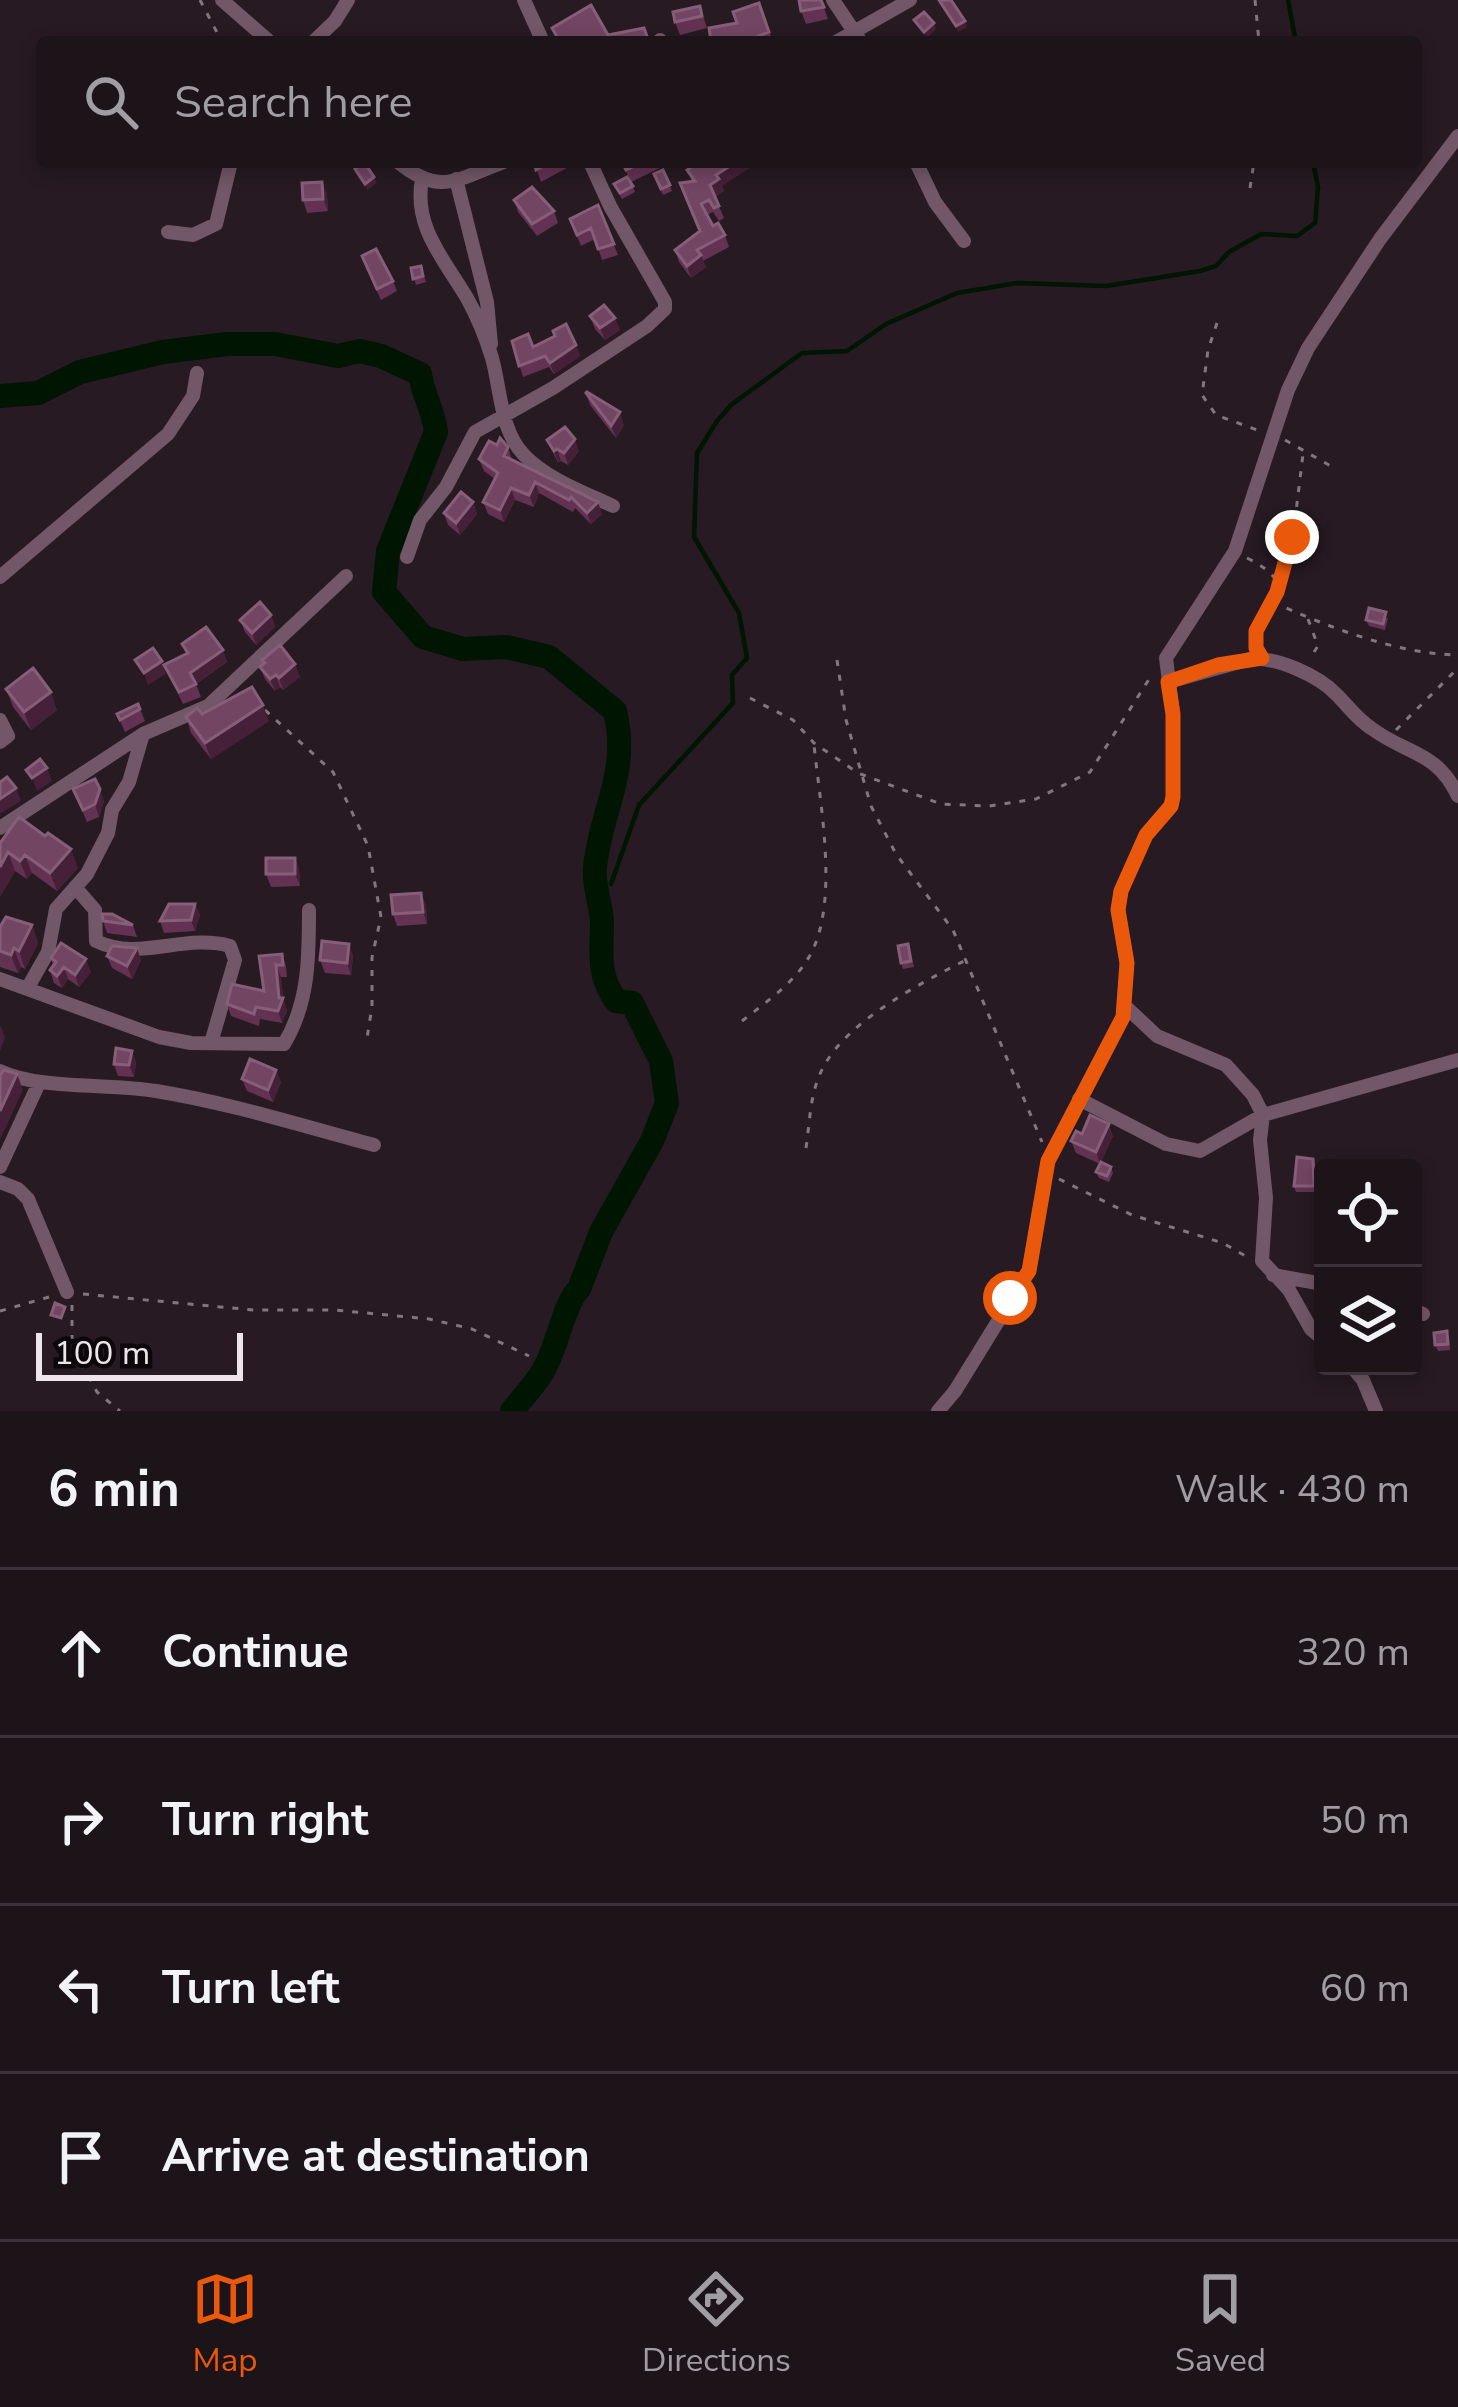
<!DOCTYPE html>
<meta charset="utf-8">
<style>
:root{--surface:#1d141a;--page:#2a2127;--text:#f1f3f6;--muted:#a09ea2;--line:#3b3339;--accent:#ea580c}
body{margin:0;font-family:"Nunito Sans",sans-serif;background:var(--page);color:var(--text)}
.controls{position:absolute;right:36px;bottom:36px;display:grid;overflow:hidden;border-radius:12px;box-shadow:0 6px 18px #0003}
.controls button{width:108px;height:108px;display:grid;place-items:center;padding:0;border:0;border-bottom:3px solid var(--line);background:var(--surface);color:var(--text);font:60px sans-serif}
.scale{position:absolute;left:36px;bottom:30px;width:207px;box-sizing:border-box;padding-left:12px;border:6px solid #eee5ea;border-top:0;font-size:33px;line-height:42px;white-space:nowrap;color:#eee5ea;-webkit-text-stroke:9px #0c070a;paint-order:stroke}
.stop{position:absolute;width:36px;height:36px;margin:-27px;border:9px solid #ea580c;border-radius:50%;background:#fff}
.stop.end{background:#ea580c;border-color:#fff;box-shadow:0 3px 12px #0008}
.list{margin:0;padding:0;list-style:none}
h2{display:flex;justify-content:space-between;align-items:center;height:156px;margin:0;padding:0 48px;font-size:51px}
h2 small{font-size:39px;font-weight:400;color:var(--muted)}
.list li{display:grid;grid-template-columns:78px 1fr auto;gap:36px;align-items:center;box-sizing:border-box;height:168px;padding:0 48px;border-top:3px solid var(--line)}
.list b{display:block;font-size:45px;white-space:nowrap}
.list em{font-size:39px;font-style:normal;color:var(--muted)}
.icon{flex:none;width:66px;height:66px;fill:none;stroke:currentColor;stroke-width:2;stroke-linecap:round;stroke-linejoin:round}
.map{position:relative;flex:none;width:1458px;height:1411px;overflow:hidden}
.search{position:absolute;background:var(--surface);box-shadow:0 6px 18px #0003;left:36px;right:36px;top:36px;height:132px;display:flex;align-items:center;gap:30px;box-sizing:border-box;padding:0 42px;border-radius:12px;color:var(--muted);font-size:45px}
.sheet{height:828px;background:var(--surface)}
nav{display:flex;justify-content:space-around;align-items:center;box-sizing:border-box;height:168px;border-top:3px solid var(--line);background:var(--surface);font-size:33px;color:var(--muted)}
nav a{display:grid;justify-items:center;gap:6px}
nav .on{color:var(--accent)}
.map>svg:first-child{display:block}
</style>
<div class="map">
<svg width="1458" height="1411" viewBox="0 0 1458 1411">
<rect width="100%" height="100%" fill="#271a22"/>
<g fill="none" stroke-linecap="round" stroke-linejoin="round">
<path stroke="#001502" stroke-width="4.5" d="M1288 0 1296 42
M611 884 639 805 733 703 732 675 747 658 739 613 694 537 697 453 717 421 731 405 802 353 847 351 886 324 957 293 1017 283 1106 286 1200 271 1216 266 1229 252 1261 234 1297 236 1315 223 1318 187 1313 162"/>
<path stroke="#001502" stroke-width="24" d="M0 396 38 393 80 372 163 352 227 344H275L338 356 360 351 381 356 420 374C423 396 434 411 436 432L388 551 384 592 423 637 463 649 506 647 549 657 615 711C630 773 601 809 595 867 593 886 601 902 602 922 602 953 597 974 616 1001L632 1003 661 1061 667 1103 652 1141 601 1232 579 1289C564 1302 557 1349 543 1371 535 1385 522 1398 512 1411"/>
<path stroke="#82777e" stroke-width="3" stroke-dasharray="6 9" stroke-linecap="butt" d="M200 0 222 42
M1255 0 1259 42
M1250 188 1254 162
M1217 323 1208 350 1202 395 1216 415 1260 431
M1285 440 1336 469
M1247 558C1311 590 1254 602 1256 646
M1280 580 1295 520 1303 454
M1273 602C1328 627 1397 654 1458 655
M1308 619 1318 646 1310 658
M837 660 846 720 871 806 896 854 953 930 1042 1142
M750 698 793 720 814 743 858 773 941 804 989 806 1036 799 1090 772 1153 673
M265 710 333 772 368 846 381 917 372 957V1007L367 1038
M1396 730 1458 668
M742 1021C766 1002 794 983 809 957 840 904 820 805 814 745
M806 1148C810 1121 810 1090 824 1066 848 1021 919 984 964 961
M1059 1179 1132 1215 1223 1243 1249 1258
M83 1294 253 1310H335L429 1319 472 1329 529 1356
M72 1305V1345L97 1392 120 1411
M0 1311 56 1295"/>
<path stroke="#715767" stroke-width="14" d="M222 0 270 42
M524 0 543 42
M833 0 861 42
M660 40 661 42
M313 42 335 21 348 0
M836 42 910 0
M398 162C441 197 457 179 504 162
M916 162 935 202 964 241
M422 179C413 227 444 259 467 298 477 316 486 338 492 358 501 390 500 430 524 455 547 479 583 492 613 506
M456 179 487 302 491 344
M168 232 193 235 216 224 231 162
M407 557 420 520 446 487 475 432 553 388 647 326 665 309V302L610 206 590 162
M0 577 168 434 193 396 197 373
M1168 682 1250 659C1277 657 1318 675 1337 695 1348 706 1357 719 1371 728 1407 755 1437 751 1458 796
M0 720 8 736 0 742
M0 828 143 734 208 706 346 576
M75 887 95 910 96 941C139 962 185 933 230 946L235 960 211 1043
M0 979 159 1037 191 1043 284 1044C309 1003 309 957 309 910
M27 989 48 952 56 909 87 874 108 833 112 810 129 782 143 734
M1125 1006 1157 1036 1226 1065 1253 1095 1263 1115 1260 1140 1266 1198 1262 1261 1289 1290 1311 1329 1323 1339
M0 1071C41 1090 109 1083 156 1091 230 1103 303 1126 374 1145
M1079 1099 1166 1144 1200 1151 1263 1115 1458 1060
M0 1167 39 1083
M0 1182 18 1189 28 1199 67 1292
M1273 1275 1323 1284
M1413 1310 1423 1314
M1351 1366 1363 1380 1376 1411
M938 1411 955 1391 1029 1271 1048 1161 1123 1017 1127 963 1118 910 1121 891 1146 835 1171 806 1173 797V714L1166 658 1235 551 1288 390 1308 348 1380 239 1458 136"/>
</g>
<path fill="#633252" d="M821 0 828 19 806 24 801 11Z
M759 3 773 42H711L737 23Z
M700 6 707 28 680 35 675 22Z
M534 162H578L541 182Z
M622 162H658L660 168 631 182Z
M663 170 672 191 663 195 654 174Z
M687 170 722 186 724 191 715 197 724 218 719 221 713 212 707 215 713 226 725 235 729 247 703 261 706 267 691 278 679 262 675 250 700 232 692 181Z
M322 182 327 194 328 211 307 213 303 200Z
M614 184 633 186 635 192 622 199Z
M514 200 554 211 558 223 537 236 518 212Z
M598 205 618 255 602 260 595 239 581 246 570 219Z
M421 266 426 282 416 285 411 268Z
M366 267 393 281 397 291 381 300Z
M590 316 620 330 605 340 595 329Z
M512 341 533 347 576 345 580 356 554 374 549 367 523 377Z
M586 393 624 425 616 438 590 405Z
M547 440 579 451 568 465 561 461 558 463Z
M497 445 508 447 512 460 602 514 591 524 575 508 573 512 539 493 534 507 515 500 504 522 488 514 483 502 495 479 484 471 479 459Z
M473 502 477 514 460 535 448 525 444 513Z
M271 615 275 627 256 645 245 632 240 620Z
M1388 618 1385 630 1369 626 1366 620Z
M182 644 223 650 227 662 196 684 201 697 183 704 164 665 186 654Z
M262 660 300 677 283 690 280 687 275 691 265 679 260 667 263 664Z
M6 689 57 710 31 730 13 707Z
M138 704 145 721 125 732 117 714Z
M202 714 269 721 211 759 191 733 186 717Z
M73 789 104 801 99 817 87 822Z
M0 843 78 868 57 891 32 873 27 879 15 871 0 897Z
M295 858 299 870 300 886 271 887 266 874Z
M195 904 200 915 195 931 164 933 160 921Z
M426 905 427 924 397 926 393 914Z
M103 921 133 925 137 937 107 933Z
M32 925 38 943 25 969 21 967 18 973 0 967V927Z
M349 944 353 956 351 975 325 973 320 960Z
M908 944 914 967 903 969 901 963Z
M282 954 286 966 287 977H281L283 998 287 1011 282 1023 260 1019 259 1026 231 1016 227 1004 264 991Z
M107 956 141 960 132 979 112 968Z
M51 958 91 972 79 987 68 979 62 988 54 983 50 970 53 965Z
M132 1051 136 1063 134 1077 118 1076 114 1064Z
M242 1079 281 1082 273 1102 247 1091Z
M1082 1134 1113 1136 1101 1162 1111 1167 1113 1173 1109 1182 1099 1178 1096 1172 1100 1164 1076 1153 1071 1141Z
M1313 1159 1315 1165 1316 1192H1296L1294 1186Z
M1449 1337 1450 1350 1438 1351 1435 1345Z"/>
<path fill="#452038" d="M965 21 967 27 958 32 956 26Z
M934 23 936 29 927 38 924 32Z
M736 162H759L722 186 724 191 714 197 710 185 716 175Z
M374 177 377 183 367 190 365 184Z
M322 182 327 194 328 211 323 199Z
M701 255 706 267 691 278 687 266Z
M615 318 620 330 605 340 600 328Z
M576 345 580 356 554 374 550 363Z
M620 412 624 425 616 438 611 426Z
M575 439 579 451 568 465 564 453Z
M557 449 561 461 558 463 554 451Z
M535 482 539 493 534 507 529 495Z
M511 488 515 500 504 522 500 510Z
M473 502 477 514 460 535 456 523Z
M598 502 602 514 591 524 587 513Z
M271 615 275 627 256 645 252 633Z
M223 650 227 662 194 685 190 673Z
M162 661 166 674 148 685 144 673Z
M295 664 300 677 283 690 279 678Z
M276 675 280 687 275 691 270 679Z
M51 692 57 710 31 730 24 712Z
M263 705 269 721 211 759 205 743Z
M47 768 52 781 37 791 32 778Z
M16 788 21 801 0 814V799Z
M100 789 104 801 99 817 95 804Z
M71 849 78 868 57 891 50 873Z
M8 852 15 871 0 897V867Z
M25 855 32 873 27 879 20 861Z
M295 858 299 870 300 886 295 874Z
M421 893 426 905 427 924 423 912Z
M195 904 200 915 195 931 191 920Z
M32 925 38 943 25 969 19 951Z
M349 944 353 956 351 975 347 963Z
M14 948 21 967 18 973 11 955Z
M137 948 141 960 132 979 127 966Z
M86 959 91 972 79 987 75 975Z
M276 965 281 977 283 998 287 1011 282 1023 278 1011 279 998Z
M64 967 68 979 62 988 57 976Z
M1 1026 5 1038 0 1051V1028Z
M132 1051 136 1063 134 1077 129 1065Z
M276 1070 281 1082 273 1102 268 1090Z
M17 1074 23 1090 0 1140V1111Z
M1109 1124 1113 1136 1100 1164 1096 1152Z"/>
<path fill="#724563" stroke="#865e78" stroke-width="3" d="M799 0H821L824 7 801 11Z
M939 0H951L965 21 956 26Z
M759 3 769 32 743 42H711L709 28 737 23 733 12Z
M591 5 608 35 644 28 649 42H560L552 28Z
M700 6 702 16 675 22 673 12Z
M924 12 934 23 924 32 914 20Z
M364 162 374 177 365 184 355 169Z
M534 162H551L536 170Z
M622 162H643L626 170Z
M698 162H736L716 175 719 179 710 185 719 206 714 208 709 200 701 204 713 226 718 223 725 235 697 250 701 255 687 266 675 250 700 231 680 183 695 181 687 170Z
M663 170 670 185 661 189 654 174Z
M627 177 633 186 620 193 614 184Z
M322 182 323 199 303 200 302 183Z
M532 187 554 211 532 224 514 200Z
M598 205 614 244 598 249 591 228 577 235 570 219Z
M376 249 393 281 377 289 362 256Z
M421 266 423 276 413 279 411 268Z
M604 305 615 318 600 328 590 316Z
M566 324 576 345 550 363 545 356 519 366 512 341 528 334 533 347 555 336 553 331Z
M587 392 620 412 611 426 586 393Z
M565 427 575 439 564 453 557 449 554 451 547 440Z
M500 438 508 447 504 456 598 502 587 513 571 497 569 500 535 482 529 495 511 488 500 510 483 502 498 473 479 459 489 441 497 445Z
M461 492 473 502 456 523 444 513Z
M260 602 271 615 252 633 240 620Z
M1369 608 1386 612 1383 624 1366 620Z
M206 627 223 650 190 673 196 684 179 692 164 665 188 653 182 644Z
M280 645 295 664 279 678 276 675 270 679 260 667 265 663 262 660Z
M153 648 162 661 144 673 135 660Z
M33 668 51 692 24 712 6 689Z
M252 687 263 705 205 743 186 717 197 708 202 714Z
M138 704 140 709 120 720 117 714Z
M40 759 47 768 32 778 26 770Z
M7 777 16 788 0 799V782Z
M95 779 100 789 95 804 83 810 73 789Z
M19 817 45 836 48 833 71 849 50 873 25 855 20 861 8 852 0 867V843Z
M266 858H295V874H266Z
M421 893 423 912 393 914 391 895Z
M169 904H195L191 920 160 921Z
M102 914H112L133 925 103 921Z
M6 917 32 925 19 951 14 948 11 955 0 951V927Z
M322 941 349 944 347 963 320 960Z
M61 943 86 959 75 975 64 967 57 976 50 970 56 962 51 958Z
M908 944 911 961 901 963 898 946Z
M112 946 137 948 127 966 107 956Z
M282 954 283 965H276L279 998H283L278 1011 256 1007 254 1014 227 1004 232 984 264 991 259 956Z
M116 1048 132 1051 129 1065 114 1064Z
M250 1059 276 1070 268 1090 242 1079Z
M4 1070 17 1074 0 1111V1075Z
M1090 1115 1109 1124 1096 1152 1071 1141 1076 1131 1082 1134Z
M1297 1157 1313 1159 1314 1186H1294Z
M1101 1162 1111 1167 1107 1176 1096 1172Z
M55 1303 65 1307 61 1318 51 1315Z
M1447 1331 1448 1344 1435 1345 1434 1333Z"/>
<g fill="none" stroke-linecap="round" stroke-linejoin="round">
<path stroke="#ea580c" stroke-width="15" d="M1010 1298 1029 1271 1048 1161 1123 1017 1127 963 1118 910 1121 891 1146 835 1171 806 1173 797V714L1168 682 1218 665 1262 658 1256 648V631L1277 592 1292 537"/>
</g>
</svg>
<div class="controls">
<button><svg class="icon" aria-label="locate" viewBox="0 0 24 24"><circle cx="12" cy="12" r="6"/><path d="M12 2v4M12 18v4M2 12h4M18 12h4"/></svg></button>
<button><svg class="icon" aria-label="layers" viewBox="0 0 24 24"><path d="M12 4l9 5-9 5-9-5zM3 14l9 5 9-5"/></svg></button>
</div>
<div class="scale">100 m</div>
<div class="stop" style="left:1010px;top:1298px"></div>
<div class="stop end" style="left:1292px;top:537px"></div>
<div class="search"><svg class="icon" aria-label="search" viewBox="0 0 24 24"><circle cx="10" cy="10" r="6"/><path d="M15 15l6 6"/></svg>Search here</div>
</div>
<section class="sheet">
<h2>6 min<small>Walk · 430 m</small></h2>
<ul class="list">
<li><svg class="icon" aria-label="ahead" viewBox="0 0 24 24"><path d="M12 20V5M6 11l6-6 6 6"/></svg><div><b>Continue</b></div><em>320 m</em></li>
<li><svg class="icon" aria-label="right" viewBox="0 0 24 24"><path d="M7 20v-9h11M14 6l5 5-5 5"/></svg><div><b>Turn right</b></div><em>50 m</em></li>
<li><svg class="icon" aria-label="left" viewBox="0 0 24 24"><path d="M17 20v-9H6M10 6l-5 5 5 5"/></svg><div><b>Turn left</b></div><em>60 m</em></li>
<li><svg class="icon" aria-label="arrive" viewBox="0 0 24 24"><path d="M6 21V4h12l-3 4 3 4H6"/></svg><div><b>Arrive at destination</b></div></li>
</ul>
</section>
<nav>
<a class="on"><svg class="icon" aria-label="map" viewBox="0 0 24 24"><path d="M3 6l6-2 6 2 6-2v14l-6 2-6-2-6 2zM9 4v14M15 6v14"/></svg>Map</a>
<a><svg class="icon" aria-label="directions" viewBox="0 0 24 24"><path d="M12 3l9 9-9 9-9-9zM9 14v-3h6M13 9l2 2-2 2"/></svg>Directions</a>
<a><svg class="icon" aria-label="saved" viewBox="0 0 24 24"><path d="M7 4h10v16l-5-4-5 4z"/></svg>Saved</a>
</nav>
